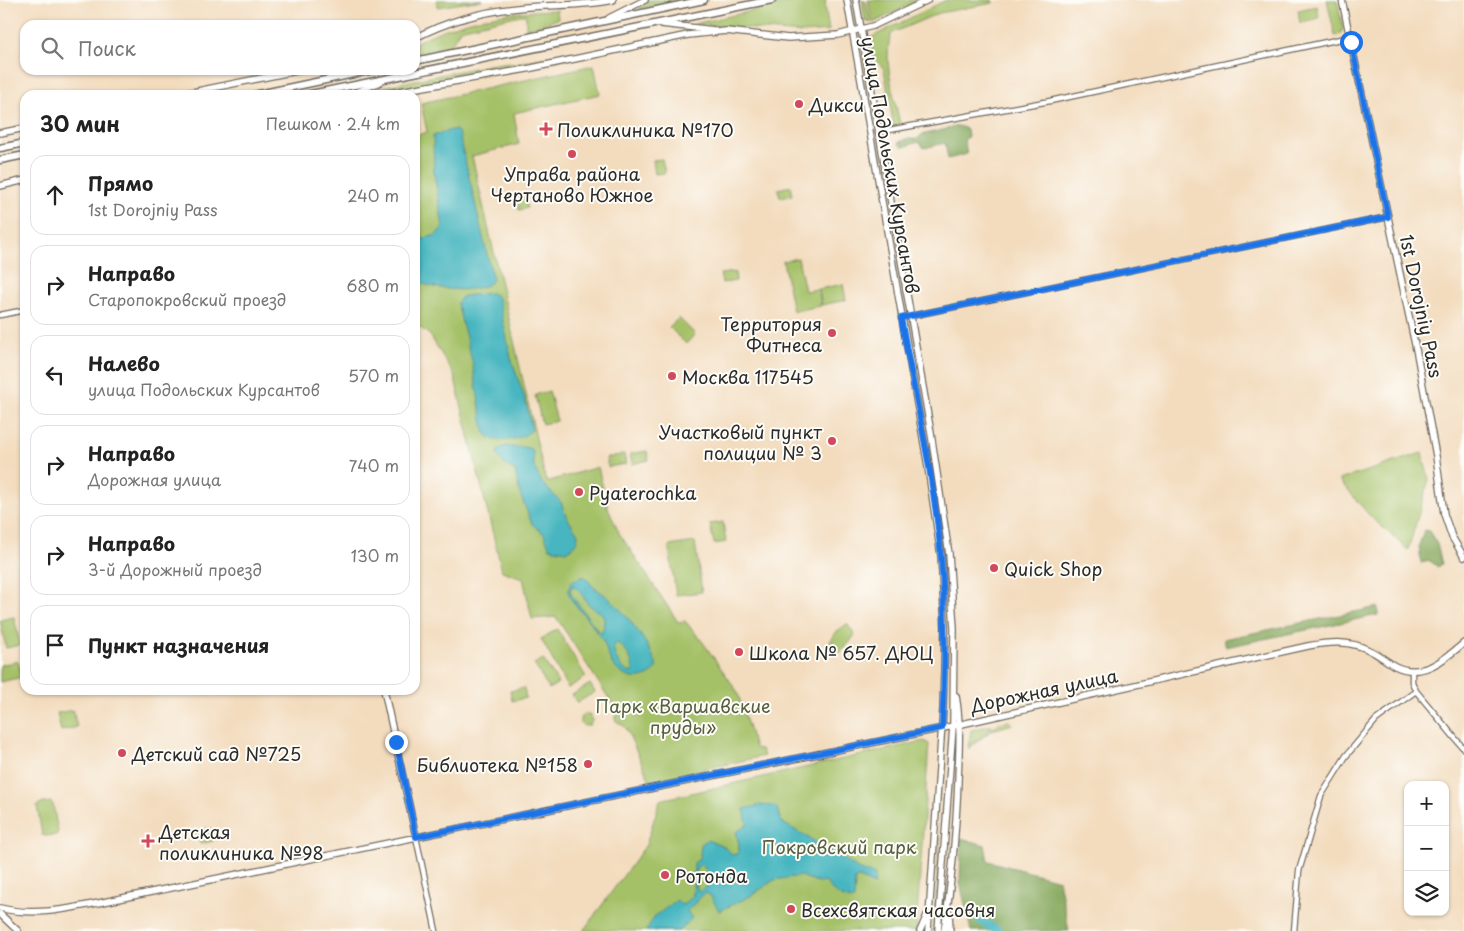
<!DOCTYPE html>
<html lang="ru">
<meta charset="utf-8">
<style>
:root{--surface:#fff;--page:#f6f6f6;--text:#222;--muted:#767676;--line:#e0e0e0}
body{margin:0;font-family:"Playpen Sans",sans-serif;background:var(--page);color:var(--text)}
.controls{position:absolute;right:15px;bottom:15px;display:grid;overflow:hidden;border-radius:10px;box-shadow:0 1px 4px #0004}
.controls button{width:45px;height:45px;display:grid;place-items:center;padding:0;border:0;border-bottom:1px solid var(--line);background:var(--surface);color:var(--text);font:25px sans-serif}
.stop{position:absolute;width:15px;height:15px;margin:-11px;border:4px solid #1a73e8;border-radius:50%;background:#fff}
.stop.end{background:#1a73e8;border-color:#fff;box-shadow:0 1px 5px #0008}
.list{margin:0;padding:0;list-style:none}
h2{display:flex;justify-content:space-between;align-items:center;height:65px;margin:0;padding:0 20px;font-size:21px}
h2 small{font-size:16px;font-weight:400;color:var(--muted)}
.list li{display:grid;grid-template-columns:32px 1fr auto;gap:15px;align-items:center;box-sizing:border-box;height:80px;margin:0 10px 10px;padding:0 10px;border:1px solid var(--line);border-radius:15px}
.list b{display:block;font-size:19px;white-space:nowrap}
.list p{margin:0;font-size:16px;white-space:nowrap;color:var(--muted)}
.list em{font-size:16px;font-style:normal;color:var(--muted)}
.icon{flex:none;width:28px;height:28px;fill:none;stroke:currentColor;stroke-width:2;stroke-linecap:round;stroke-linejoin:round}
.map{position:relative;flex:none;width:1464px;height:931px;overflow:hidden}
.search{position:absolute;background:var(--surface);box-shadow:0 1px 4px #0004;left:20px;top:20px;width:400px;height:55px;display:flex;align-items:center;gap:12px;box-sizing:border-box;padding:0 18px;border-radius:15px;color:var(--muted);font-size:19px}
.panel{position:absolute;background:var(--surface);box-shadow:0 1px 4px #0004;left:20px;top:90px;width:400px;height:605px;border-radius:15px}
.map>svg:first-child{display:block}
</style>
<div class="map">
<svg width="1464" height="931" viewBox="0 0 1464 931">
<rect width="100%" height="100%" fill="#fdfcf7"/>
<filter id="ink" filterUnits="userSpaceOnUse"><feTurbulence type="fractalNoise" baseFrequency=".02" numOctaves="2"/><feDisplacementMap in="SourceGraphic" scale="10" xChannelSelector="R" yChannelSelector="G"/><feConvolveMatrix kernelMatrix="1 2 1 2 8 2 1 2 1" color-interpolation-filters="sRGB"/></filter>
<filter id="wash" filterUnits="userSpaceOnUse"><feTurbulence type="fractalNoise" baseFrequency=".0096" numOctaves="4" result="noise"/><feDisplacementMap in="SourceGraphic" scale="20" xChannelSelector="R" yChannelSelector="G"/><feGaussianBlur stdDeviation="1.12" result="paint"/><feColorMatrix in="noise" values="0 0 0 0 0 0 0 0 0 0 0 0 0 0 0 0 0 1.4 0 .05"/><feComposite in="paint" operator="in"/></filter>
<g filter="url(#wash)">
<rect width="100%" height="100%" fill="#f3dcbe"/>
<path fill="#a5c167" stroke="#687649" d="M437 0H482L438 7Z
M649 0H681L640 9 639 7Z
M800 0H826L825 5 829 31 802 33 694 24Z
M862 0 866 2 871 23 865 21Z
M868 0H919L873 23Z
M946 0H992L993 3 939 13 892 33C881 58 896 101 901 129H894L884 69 873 58 870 38Z
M1327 0H1337L1343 28 1341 34 1335 36Z
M1317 6 1319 18 1300 23 1298 10Z
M557 10 558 19 526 29V15H520L460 29 451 45 415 53V43C459 19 507 11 557 10Z
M572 52 574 57 450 81 362 94 371 89 494 64 510 62 511 64Z
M594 65 600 94 514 113 519 144 472 156 546 482 598 467 608 508 619 533 678 622 685 621 702 641 737 691 755 748 761 749 764 756 650 781 626 728 615 720V716L619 714 556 617 532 619 523 578 502 571 454 375 430 335 415 324V136L427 132 421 103Z
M662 159 665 173 655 174 653 160Z
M791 186 792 195 780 197 778 189Z
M524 196 527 208 519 210 516 198Z
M798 258 805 291 818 289 821 306 793 311 783 261Z
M735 272 736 281 722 283 720 274Z
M843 284 846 300 822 305 819 289Z
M679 318 695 334 686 344 669 327Z
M549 391 557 421 542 424 535 395Z
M647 451 649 460 632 464 630 454Z
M1422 453 1429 479 1408 550 1371 517 1339 480Z
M624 454 626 464 608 467 606 458Z
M723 522 726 542 714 544 710 524Z
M695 542 702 592 676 595 669 546Z
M14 617 20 645 6 648 0 620Z
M847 624 855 635 845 648 835 656 828 645 837 631Z
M557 629 586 677 568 688 541 639Z
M543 659 558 683 549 689 534 664Z
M18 661 22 677 0 682V665Z
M590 684 595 692 577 703 572 695Z
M524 688 526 698 512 701 510 691Z
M73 710 77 727 61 731 57 713Z
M580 720a6 6 0 1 1 12 0a6 6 0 1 1-12 0Z
M1009 721 1013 724 992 730 968 749 999 723Z
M992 725V727L968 747 971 730Z
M924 741 929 744 916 931H583L646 845 660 800Z
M50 802 53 804 58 832 56 835 45 836 42 835 37 806 39 804Z
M210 828 213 841 200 844 197 831Z
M940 837 935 931H933Z"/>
<path fill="#84a75c" stroke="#586944" d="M959 126 967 129 968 137 964 140 967 154 948 159 945 143 924 148 919 142 903 147 898 143 905 139H917L921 135Z
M1424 530 1429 531 1437 544 1442 564 1438 567 1430 561 1421 563 1419 545Z
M1378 607V615L1226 647 1224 639Z
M961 838 985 845 988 861 1059 880 1069 931H971L960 883Z"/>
<path fill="#47b6c0" stroke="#397076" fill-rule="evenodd" d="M451 130H456L459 134 493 280C480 296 432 289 415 281V241L436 235 443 227 434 173 433 136Z
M491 293 497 296 499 302 511 358 525 399 532 430C521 440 491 447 484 431L472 361 457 303 463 296Z
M506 446C516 449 525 444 533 451L534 467 542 483 561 502 566 516 578 534 577 541 571 549 566 551 550 548 544 534 532 524 520 494 515 471 503 463 497 454 499 449Z
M581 577H585C589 580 591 586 595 588 618 602 645 636 656 663 657 669 655 672 649 675 634 684 615 674 609 657 606 651 606 645 602 639 592 624 581 612 570 598L568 590 572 581ZM573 586C580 590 582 595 586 601 596 616 609 606 602 633L598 631 572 596 570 590ZM617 643C625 646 635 664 633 673 621 672 615 658 613 647Z
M760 805 774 806 778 809 781 822 835 853 859 870 875 875 874 885 859 878 855 879 854 900C841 899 832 893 826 882L821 883 800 876 774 880 751 896 719 911 710 895 705 893 687 911 692 918 679 931H646L654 917 677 900 682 905 693 896 694 863 700 858 701 844 707 840 722 845 733 855 738 853 739 845 736 832 747 825 744 809ZM701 864 711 876 710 884 699 892 697 890 696 869Z"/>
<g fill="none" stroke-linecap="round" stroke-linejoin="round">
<path stroke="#47b6c0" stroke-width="9" d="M980 920 998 931"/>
</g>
</g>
<g filter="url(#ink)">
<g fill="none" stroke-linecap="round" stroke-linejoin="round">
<defs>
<path id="street" d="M878 132 1050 101 1350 37
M0 315 25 310
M901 318 1388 217
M1412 671V682L1416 691 1464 749
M416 837 436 931
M1294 931 1299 871 1321 796 1346 756 1376 720 1416 691"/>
<path id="secondary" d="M847 0 927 461 941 556 945 627 943 709 928 931
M856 0 931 433 949 554 954 628 953 726 938 931
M1342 0 1417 354 1436 456 1444 514 1452 537 1464 557
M609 18 645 0
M661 24 714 30
M415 38C447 21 481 12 517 8 549 4 581 7 613 0
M178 95 301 70
M350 95 380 82
M377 95 527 69 688 35 726 31 788 38 838 35 873 26 928 0
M0 133 25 128
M0 186 25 180
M384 690 416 837
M0 908C35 917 73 908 108 901L953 726 1308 646C1329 642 1349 640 1369 650 1378 654 1386 661 1395 666 1422 679 1444 660 1464 643
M949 912 950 931
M0 914 18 931
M920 931 927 915
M944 931C952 881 956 831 958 781 959 752 961 724 956 696"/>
<path id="primary" d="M415 61 704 0
M254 95 373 70
M306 95 772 0
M0 148 25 143
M0 160 25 155"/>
</defs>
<use href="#street" stroke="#71695e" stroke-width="7"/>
<use href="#secondary" stroke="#71695e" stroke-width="8"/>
<use href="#primary" stroke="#71695e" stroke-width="9"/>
<use href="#street" stroke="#fff" stroke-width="4.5"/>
<use href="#secondary" stroke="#fff" stroke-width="5.5"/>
<use href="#primary" stroke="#fff" stroke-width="6"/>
</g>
</g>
<g fill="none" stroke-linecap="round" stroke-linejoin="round" filter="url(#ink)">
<path stroke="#1a73e8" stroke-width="6" d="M396 742 416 837 942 728C945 671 946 614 941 557 934 477 915 397 901 318L1388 217 1351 42"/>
</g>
<g fill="#d1495b" stroke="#fdfcf7" stroke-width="2">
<circle cx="799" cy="104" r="5"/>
<path d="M543.5 121.5h5v5h5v5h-5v5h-5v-5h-5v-5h5z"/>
<circle cx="572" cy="154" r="5"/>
<circle cx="832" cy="333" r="5"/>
<circle cx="672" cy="376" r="5"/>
<circle cx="832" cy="441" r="5"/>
<circle cx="579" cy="492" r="5"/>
<circle cx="994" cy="568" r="5"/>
<circle cx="739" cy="652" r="5"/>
<circle cx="122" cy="753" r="5"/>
<circle cx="588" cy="764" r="5"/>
<path d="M145.5 833.5h5v5h5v5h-5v5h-5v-5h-5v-5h5z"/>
<circle cx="665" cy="875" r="5"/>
<circle cx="791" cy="909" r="5"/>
</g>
<g text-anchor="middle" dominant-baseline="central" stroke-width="4" stroke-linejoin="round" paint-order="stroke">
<g font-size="18" fill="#2b2b2b" stroke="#fdfcf7" text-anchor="start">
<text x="809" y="104">Дикси</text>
<text x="557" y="129">Поликлиника №170</text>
<text x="572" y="173" text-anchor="middle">Управа района<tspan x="572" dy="21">Чертаново Южное</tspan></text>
<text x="822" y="323" text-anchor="end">Территория<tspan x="822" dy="21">Фитнеса</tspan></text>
<text x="682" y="376">Москва 117545</text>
<text x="822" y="431" text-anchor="end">Участковый пункт<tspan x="822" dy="21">полиции № 3</tspan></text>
<text x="589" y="492">Pyaterochka</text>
<text x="1004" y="568">Quick Shop</text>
<text x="749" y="652">Школа № 657. ДЮЦ</text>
<text x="132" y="753">Детский сад №725</text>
<text x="578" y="764" text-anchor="end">Библиотека №158</text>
<text x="159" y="831">Детская<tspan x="159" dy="21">поликлиника №98</tspan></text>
<text x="675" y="875">Ротонда</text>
<text x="801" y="909">Всехсвятская часовня</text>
</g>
<g font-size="18" fill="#2b2b2b" stroke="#fdfcf7">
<text transform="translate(891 165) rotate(80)">улица Подольских Курсантов</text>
<text transform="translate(1422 306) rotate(78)">1st Dorojniy Pass</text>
<text transform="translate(1044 690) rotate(-12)">Дорожная улица</text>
</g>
<g font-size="18" fill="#566040" stroke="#fdfcf7">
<text x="683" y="705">Парк «Варшавские<tspan x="683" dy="21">пруды»</tspan></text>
<text x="839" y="846">Покровский парк</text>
</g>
</g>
</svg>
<div class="controls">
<button>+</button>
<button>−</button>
<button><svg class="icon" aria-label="layers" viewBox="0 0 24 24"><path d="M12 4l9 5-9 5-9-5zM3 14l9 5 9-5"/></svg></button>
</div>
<div class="stop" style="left:1351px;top:42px"></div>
<div class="stop end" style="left:396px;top:742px"></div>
<div class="search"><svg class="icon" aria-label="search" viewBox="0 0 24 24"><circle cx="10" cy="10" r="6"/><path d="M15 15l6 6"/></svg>Поиск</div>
<section class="panel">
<h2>30 мин<small>Пешком · 2.4 km</small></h2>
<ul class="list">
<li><svg class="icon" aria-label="ahead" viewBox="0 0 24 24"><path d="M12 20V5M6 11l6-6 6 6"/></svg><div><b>Прямо</b><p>1st Dorojniy Pass</p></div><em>240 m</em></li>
<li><svg class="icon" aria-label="right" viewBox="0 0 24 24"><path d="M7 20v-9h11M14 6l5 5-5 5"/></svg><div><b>Направо</b><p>Старопокровский проезд</p></div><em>680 m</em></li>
<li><svg class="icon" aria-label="left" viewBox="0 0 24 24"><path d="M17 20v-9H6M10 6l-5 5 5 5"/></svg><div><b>Налево</b><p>улица Подольских Курсантов</p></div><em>570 m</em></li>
<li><svg class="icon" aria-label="right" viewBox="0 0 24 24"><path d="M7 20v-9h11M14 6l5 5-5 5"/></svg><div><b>Направо</b><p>Дорожная улица</p></div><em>740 m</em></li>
<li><svg class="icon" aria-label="right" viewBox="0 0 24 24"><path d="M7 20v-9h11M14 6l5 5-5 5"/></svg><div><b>Направо</b><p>3-й Дорожный проезд</p></div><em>130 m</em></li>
<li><svg class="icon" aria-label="arrive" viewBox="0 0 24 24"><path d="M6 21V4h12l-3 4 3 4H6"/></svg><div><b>Пункт назначения</b></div></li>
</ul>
</section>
</div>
